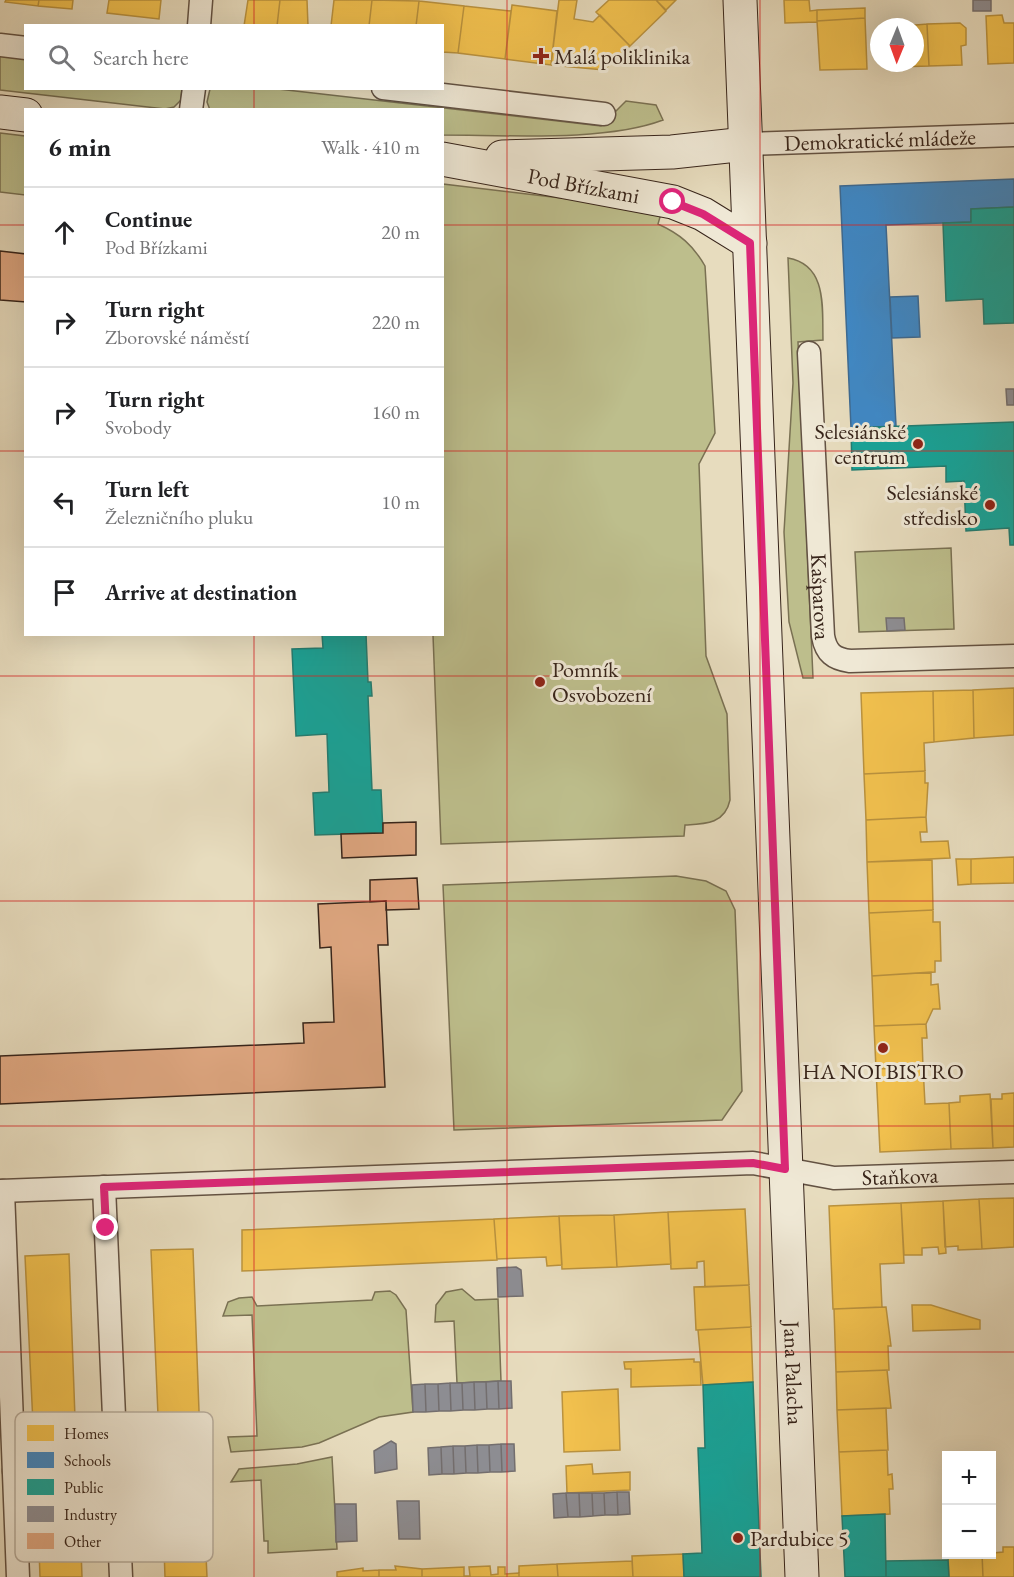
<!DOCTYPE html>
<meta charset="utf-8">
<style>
:root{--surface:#fff;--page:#f2f2f2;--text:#202124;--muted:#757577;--line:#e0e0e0}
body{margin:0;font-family:"EB Garamond",serif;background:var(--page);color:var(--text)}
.controls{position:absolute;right:18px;bottom:18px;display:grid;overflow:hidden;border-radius:0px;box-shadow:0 6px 24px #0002}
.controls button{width:54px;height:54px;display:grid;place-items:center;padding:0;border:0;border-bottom:2px solid var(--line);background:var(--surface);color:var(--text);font:30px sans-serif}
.compass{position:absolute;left:870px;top:18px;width:54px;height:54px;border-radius:50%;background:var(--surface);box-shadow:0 6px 24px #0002;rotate:181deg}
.stop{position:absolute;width:18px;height:18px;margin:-14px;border:4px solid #db2777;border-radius:50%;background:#fff}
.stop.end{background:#db2777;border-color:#fff;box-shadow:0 2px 6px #0008}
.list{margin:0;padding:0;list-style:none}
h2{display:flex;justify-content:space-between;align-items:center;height:78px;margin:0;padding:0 24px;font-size:26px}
h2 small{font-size:20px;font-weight:400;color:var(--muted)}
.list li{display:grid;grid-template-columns:39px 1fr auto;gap:18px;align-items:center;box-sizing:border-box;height:90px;padding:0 24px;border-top:2px solid var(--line)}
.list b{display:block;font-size:22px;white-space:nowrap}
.list p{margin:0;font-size:20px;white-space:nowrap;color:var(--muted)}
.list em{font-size:20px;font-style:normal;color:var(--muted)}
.icon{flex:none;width:33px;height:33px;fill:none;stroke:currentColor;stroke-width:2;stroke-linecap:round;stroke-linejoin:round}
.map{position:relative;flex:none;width:1014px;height:1577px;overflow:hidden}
.search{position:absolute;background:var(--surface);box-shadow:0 6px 24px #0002;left:24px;top:24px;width:420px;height:66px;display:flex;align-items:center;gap:15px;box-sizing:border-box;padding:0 21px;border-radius:0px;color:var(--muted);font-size:22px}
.panel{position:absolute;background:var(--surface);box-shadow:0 6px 24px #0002;left:24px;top:108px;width:420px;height:528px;border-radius:0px}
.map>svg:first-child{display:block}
</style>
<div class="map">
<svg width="1014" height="1577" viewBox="0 0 1014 1577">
<rect width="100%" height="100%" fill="#e7dcbe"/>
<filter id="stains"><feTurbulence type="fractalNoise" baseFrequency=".00333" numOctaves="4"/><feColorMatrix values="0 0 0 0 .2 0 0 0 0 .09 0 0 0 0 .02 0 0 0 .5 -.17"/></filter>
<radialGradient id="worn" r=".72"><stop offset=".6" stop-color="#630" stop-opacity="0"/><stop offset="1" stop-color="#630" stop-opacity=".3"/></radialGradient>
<path fill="#bdbe8c" stroke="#7a7153" stroke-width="1.5" d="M0 56 25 59 26 88 182 89 181 100 174 107 165 109 0 90Z
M210 89H278L601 126 626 101 656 105 663 120C605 142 506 135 443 135L442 110H210L207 102Z
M0 133 25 136V195L0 192Z
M443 184 662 210 658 224C680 234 693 245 705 266L715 433 699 464 706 656 727 714 730 800C725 824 705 824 685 825L684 836 441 844 433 635 442 634Z
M788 258C828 265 822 309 823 340L798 342 813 678H803L789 622 784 532 793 383Z
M951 548 954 629 859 632 855 552Z
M676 876 706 881 726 891 735 910 742 1091 722 1120 454 1130 443 885Z
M462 1289 475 1300 498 1299 501 1381 457 1383 454 1321 435 1322 436 1305 446 1292Z
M390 1291 396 1295 406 1310 413 1412 379 1417 319 1443 302 1447 231 1452 228 1437 257 1436 252 1315 223 1316 228 1302 239 1298 252 1297 257 1306 372 1300 375 1292Z
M332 1457 337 1549 268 1553V1541H264L261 1480 231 1482 239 1469 297 1464Z"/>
<path fill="#f2c14e" stroke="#ba923e" stroke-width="1.5" d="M6 0H39L38 6 5 2Z
M39 0H73L72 9 38 6Z
M109 0H161L159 19 107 13Z
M248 0H280L277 26H244Z
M280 0H307L308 26H277Z
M334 0H372L369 26H331Z
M372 0 419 1 416 26H369Z
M559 0H577L574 19 593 22 600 15 630 46 604 70 551 65Z
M609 0H656L666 11 630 46 596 12Z
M656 0H676L666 10Z
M784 0H809L810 11 817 10V22L785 23Z
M419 1 464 6 458 53 442 52V26H416Z
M512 5 557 11 551 65 505 59Z
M464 6 511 11 505 59 458 53Z
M865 8V18L817 21V10Z
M1002 15 1004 23H1014V63L988 64 986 16Z
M865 18 867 69 820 70 817 21Z
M960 23 966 28V45L961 46 962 65 929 66 927 24Z
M927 24 929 66 896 67V63H915V27H891Z
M1014 688V735L974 738 973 690Z
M973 690 974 738 934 742 933 691Z
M933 691 934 742 924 743 925 771 864 774 861 693Z
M925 771V783H928L926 817 866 820 864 774Z
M926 817 927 832H920L921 842 948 841 950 858 867 862 866 820Z
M1014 857V883L971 884V859Z
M956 859H971V884L958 885Z
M932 860 933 910 869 913 867 862Z
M933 910V922H940L941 961H935V972L872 976 869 913Z
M931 972V985L938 984 940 1009H933L926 1024 874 1026 872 976Z
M926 1024 927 1038H922L923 1067 876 1069 874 1026Z
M923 1067 925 1104 949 1103 951 1149 880 1152 876 1069Z
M1014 1093V1147L993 1148 991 1099H1002V1094Z
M990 1094 993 1148 951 1149 949 1103 960 1102V1096Z
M1014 1198V1247L982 1249 979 1199Z
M979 1199 982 1249 958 1250V1246L945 1247 943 1201Z
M943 1201 946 1253 939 1254 938 1247 922 1248V1255H904L901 1203Z
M901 1203 904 1263 880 1264 882 1307 833 1309 829 1206Z
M745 1209 749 1285 705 1287 704 1261 697 1262V1268L671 1269 668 1212Z
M668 1212 671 1264 617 1267 614 1215Z
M614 1215 617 1267 562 1269 559 1216Z
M559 1216 562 1265 547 1266 546 1257 497 1259 494 1219Z
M494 1219 497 1260 242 1271V1230Z
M193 1249 200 1438 159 1439 151 1250Z
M69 1254 76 1445H34L25 1256Z
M749 1285 751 1327 696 1330 694 1287Z
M912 1305H931L980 1320V1329L913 1331Z
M886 1307 891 1346H888L889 1370 836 1372 834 1309Z
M751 1327 753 1382 703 1385 698 1330Z
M694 1359V1362H700L701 1385 631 1387V1369H625L624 1362Z
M887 1370 891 1408 837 1410 836 1372Z
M618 1389 620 1450 564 1452 562 1392Z
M886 1408 888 1450 839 1452 837 1410Z
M887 1450 888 1475 892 1474 893 1489H889L890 1514 842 1516 839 1452Z
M592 1464 593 1474 630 1472V1490L567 1493 566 1466Z
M203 1488 207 1577H165L162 1490Z
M79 1492 82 1577H40L37 1495Z
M1003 1547H1014V1577H983L982 1554 1003 1552Z
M683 1554 684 1577H633L632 1556Z
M948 1554H982L983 1577H949Z
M632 1561 633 1577H558L557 1564Z
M557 1564 558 1577H519V1566Z
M395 1566 422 1569V1577H379V1570H396Z
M490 1566 491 1575 498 1574V1567H505V1574L519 1573V1577H422V1569L464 1567V1576H470L469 1567Z
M363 1568V1571L379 1570V1577H337V1572Z"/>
<path fill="#3f88c5" stroke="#3d6a92" stroke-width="1.5" d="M1014 179V207L971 209V222L886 225 896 426 851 428 840 186Z
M918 296 920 337 892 338 890 297Z"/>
<path fill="#17a398" stroke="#217d72" stroke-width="1.5" d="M1014 207V323L984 324 983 299 946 301 943 223 971 222V209Z
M1014 422V545H1010L1009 528 966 531 964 481 946 482V466L852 470 851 428Z
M322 634H366L368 682H371L372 696H368L372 790H381L383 833 315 835 313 793 329 792 327 734 296 736 292 649 323 648Z
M753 1382 761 1577H684L683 1554 702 1553 698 1448H705L703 1385Z
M885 1514 886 1577H845L842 1516Z
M948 1560 949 1577H886V1561Z"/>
<path fill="#8d8d92" stroke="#736e6e" stroke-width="1.5" d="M973 0H991V11H973Z
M1006 389H1014V405H1007Z
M886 618H904L905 630 887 631Z
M516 1267 521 1270 523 1296 498 1297 497 1268Z
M498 1381H511L512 1408 499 1409Z
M498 1381 499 1409H487L486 1382Z
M474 1382H486L487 1409 475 1410Z
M474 1382 475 1410H463L462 1383Z
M450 1383 451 1411H439L438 1384Z
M450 1383H462L463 1410 451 1411Z
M425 1384H438L439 1411 426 1412Z
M425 1384 426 1412H413L412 1385Z
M391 1441 396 1444 397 1469 375 1473 374 1451Z
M501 1444 502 1472H490L489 1445Z
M501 1444H514L515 1471 502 1472Z
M477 1445H489L490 1472 478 1473Z
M477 1445 478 1473H466L465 1446Z
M453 1446 454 1474H442L441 1447Z
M453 1446H465L466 1473 454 1474Z
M441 1447 442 1474 429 1475 428 1448Z
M617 1492H629L630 1514 618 1515Z
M617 1492 618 1515H605L604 1493Z
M566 1493 568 1517 554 1518 553 1494Z
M566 1493H579L580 1517H568Z
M579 1493H592L593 1516 580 1517Z
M592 1493H604L605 1515 593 1516Z
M397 1501H419L420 1539H399Z
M335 1504H356L357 1541 336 1542Z"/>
<path fill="#e0a882" stroke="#37241a" stroke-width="1.5" d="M0 251 26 254V302L0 300Z
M416 822V855L342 858 341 834 383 833V823Z
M417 878 419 909 386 910V901L370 902V880Z
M386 901 388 945H378L385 1087 0 1104V1056L304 1043 303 1023 334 1022 331 947 320 948 318 904Z"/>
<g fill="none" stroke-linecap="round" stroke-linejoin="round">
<defs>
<g id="street">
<path d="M199 26 201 0"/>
<path d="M0 45 26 48"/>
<path d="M383 88 604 114"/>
<path d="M191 110 194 88"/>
<path id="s1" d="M746 144 1014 135"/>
<path id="s2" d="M809 353 823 636C826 653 834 659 850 661L1014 656"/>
<path d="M104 1187 121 1577"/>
<path id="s3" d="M0 1191 753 1163 834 1178 1014 1172"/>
<path d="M3 1191 18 1577"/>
<path d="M14 1471 117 1467"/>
</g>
<g id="secondary">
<path id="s4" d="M740 0 802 1577"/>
<path d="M0 112 26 115"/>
<path d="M502 157 672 152 746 144"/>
<path id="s5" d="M442 159 673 202 703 214 750 243"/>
</g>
</defs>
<use href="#street" stroke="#635243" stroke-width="25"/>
<use href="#secondary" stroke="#37241a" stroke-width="35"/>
<use href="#street" stroke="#efe8d5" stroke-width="22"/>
<use href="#secondary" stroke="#efe8d5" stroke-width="33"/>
</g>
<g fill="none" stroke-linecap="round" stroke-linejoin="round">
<path stroke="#db2777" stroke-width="8" d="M106 1228 104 1187 753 1163 785 1169 750 243 703 214 673 202"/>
</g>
<path fill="none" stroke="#d62828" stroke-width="1.5" stroke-opacity="0.55" d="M254 0V26M507 0V1577M760 0V1577M254 88V110M0 225H26M442 225H1014M0 451H26M442 451H1014M254 634V1577M0 676H1014M0 901H1014M0 1126H1014M0 1352H1014"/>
<g fill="#8f2418" stroke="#efe8d5" stroke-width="2">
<path d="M538 47h6v6h6v6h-6v6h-6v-6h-6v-6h6z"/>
<circle cx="918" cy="444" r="6"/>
<circle cx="990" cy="505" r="6"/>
<circle cx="540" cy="682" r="6"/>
<circle cx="883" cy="1048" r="6"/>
<circle cx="738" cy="1538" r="6"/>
</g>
<g text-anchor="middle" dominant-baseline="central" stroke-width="6" stroke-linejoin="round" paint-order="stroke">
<g font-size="22" fill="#37241a" stroke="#efe8d5" text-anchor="start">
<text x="554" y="56">Malá poliklinika</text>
<text x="906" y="431" text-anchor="end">Selesiánské<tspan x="906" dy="25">centrum</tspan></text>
<text x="978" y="492" text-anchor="end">Selesiánské<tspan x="978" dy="25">středisko</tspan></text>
<text x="552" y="669">Pomník<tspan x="552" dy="25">Osvobození</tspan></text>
<text x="883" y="1071" text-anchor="middle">HA NOI BISTRO</text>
<text x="750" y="1538">Pardubice 5</text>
</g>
<g font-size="22" fill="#37241a" stroke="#efe8d5">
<text stroke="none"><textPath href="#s1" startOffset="134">Demokratické mládeže</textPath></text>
<text stroke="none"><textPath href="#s5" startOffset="144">Pod Břízkami</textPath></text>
<text stroke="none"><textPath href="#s2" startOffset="244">Kašparova</textPath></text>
<text stroke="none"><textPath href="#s3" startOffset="902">Staňkova</textPath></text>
<text stroke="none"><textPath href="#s4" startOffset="1374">Jana Palacha</textPath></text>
</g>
</g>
<rect x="15" y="1412" width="198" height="150" rx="9" fill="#efe8d5" stroke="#b8ad9d" stroke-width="1.5"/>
<rect x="27" y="1425" width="27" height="16" fill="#f2c14e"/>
<rect x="27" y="1452" width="27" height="16" fill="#3f88c5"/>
<rect x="27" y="1479" width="27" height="16" fill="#17a398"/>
<rect x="27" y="1506" width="27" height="16" fill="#8d8d92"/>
<rect x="27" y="1533" width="27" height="16" fill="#e0a882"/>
<g font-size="16" fill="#37241a">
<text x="64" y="1439">Homes</text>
<text x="64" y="1466">Schools</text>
<text x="64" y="1493">Public</text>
<text x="64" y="1520">Industry</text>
<text x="64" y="1547">Other</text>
</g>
<rect width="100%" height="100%" filter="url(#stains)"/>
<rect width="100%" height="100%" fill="url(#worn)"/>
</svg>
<div class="controls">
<button>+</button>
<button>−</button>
</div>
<svg class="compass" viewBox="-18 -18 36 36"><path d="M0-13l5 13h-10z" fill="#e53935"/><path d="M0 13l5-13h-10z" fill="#757577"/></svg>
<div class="stop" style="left:673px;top:202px"></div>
<div class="stop end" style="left:106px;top:1228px"></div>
<div class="search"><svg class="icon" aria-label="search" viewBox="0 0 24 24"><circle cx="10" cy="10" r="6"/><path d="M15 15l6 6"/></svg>Search here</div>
<section class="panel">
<h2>6 min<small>Walk · 410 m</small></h2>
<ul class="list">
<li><svg class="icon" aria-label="ahead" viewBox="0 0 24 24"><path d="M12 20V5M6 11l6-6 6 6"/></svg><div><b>Continue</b><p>Pod Břízkami</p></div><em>20 m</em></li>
<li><svg class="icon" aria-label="right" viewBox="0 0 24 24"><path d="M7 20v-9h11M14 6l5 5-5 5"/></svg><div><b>Turn right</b><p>Zborovské náměstí</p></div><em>220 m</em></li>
<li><svg class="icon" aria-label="right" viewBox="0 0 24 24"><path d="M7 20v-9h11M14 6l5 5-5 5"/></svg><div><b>Turn right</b><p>Svobody</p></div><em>160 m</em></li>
<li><svg class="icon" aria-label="left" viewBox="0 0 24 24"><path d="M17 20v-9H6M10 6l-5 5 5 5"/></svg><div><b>Turn left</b><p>Železničního pluku</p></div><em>10 m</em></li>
<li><svg class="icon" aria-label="arrive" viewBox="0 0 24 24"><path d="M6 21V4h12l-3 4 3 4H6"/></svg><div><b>Arrive at destination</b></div></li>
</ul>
</section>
</div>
